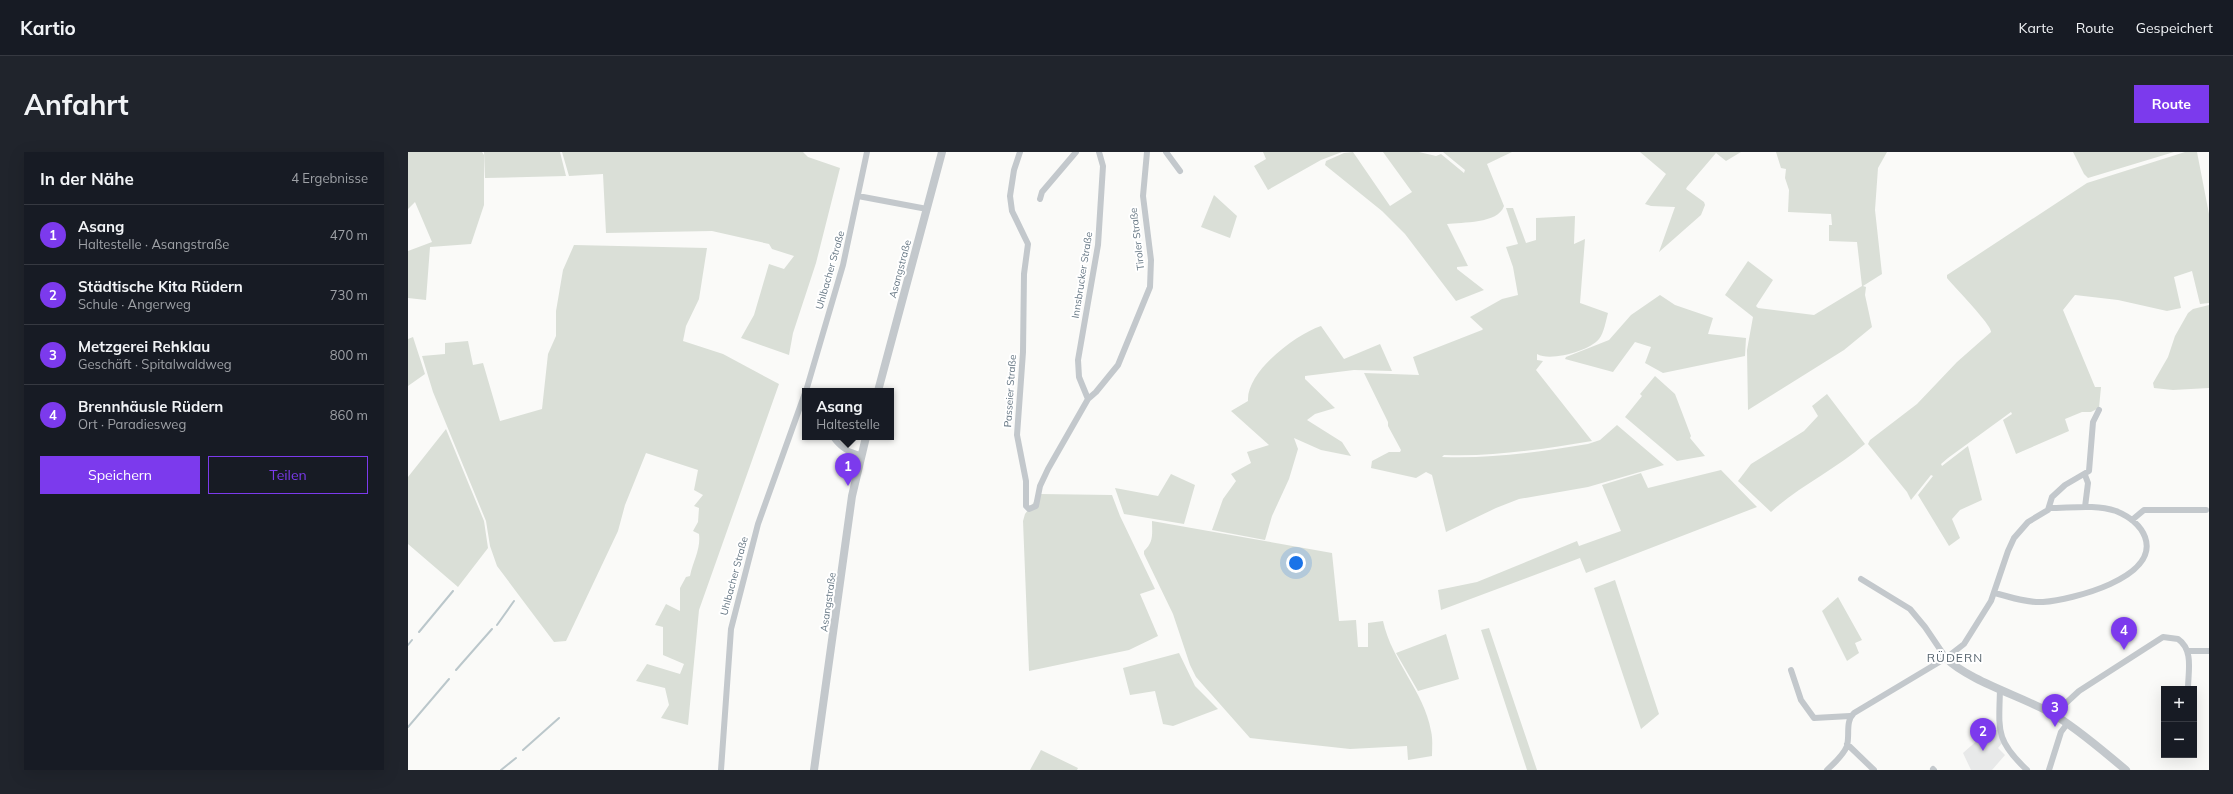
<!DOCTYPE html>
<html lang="de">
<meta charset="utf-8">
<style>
:root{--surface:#171b24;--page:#20242c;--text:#f1f3f6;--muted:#9ea1a6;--line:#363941;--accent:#7c3aed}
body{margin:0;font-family:Mulish,sans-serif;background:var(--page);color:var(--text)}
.controls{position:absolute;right:12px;bottom:12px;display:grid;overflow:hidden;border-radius:0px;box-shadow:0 4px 16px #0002}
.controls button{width:36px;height:36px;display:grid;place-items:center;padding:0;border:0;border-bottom:1px solid var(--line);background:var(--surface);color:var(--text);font:20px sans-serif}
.you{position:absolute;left:888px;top:411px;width:14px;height:14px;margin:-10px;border:3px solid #fff;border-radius:50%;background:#1a73e8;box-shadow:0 0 0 6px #1a73e833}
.badge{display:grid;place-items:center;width:26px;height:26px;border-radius:50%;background:var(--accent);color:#fff;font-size:13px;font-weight:700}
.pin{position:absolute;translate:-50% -33px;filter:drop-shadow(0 1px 2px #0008)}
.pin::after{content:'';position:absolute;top:21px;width:14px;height:12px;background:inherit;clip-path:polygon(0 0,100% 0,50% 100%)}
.popup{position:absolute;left:394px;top:236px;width:92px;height:52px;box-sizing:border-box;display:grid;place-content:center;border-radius:0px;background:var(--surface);filter:drop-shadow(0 1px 3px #0005);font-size:13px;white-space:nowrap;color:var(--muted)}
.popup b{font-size:15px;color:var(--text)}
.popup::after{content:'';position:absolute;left:50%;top:100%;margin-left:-8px;border:8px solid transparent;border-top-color:var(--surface)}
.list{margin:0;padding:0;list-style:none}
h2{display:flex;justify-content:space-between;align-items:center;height:52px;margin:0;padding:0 16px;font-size:17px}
h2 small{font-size:13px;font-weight:400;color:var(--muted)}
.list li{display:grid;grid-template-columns:26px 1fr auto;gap:12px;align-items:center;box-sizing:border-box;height:60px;padding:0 16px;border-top:1px solid var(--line)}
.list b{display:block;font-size:15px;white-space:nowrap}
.list p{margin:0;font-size:13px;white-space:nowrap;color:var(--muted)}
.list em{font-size:13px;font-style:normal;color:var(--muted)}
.actions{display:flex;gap:8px;padding:12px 16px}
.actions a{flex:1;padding:9px 0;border:1px solid var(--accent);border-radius:0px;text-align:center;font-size:14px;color:var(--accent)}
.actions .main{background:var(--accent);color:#fff}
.map{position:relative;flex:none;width:1801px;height:618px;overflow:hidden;border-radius:0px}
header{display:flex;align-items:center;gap:24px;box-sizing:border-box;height:56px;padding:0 20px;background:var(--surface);border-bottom:1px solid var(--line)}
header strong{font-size:19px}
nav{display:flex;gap:22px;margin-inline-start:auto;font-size:14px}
.intro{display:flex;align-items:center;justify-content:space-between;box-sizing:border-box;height:96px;padding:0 24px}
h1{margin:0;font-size:28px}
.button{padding:10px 18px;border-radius:0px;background:var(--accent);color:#fff;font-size:14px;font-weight:700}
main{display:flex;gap:24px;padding:0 24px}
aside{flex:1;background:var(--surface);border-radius:0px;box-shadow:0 4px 16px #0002}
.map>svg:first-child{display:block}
</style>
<header>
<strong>Kartio</strong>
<nav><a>Karte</a><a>Route</a><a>Gespeichert</a></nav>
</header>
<div class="intro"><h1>Anfahrt</h1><a class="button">Route</a></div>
<main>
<aside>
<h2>In der Nähe<small>4 Ergebnisse</small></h2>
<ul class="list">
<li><span class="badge">1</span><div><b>Asang</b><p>Haltestelle · Asangstraße</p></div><em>470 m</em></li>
<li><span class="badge">2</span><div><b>Städtische Kita Rüdern</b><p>Schule · Angerweg</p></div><em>730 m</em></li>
<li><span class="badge">3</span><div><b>Metzgerei Rehklau</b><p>Geschäft · Spitalwaldweg</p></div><em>800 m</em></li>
<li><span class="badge">4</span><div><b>Brennhäusle Rüdern</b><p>Ort · Paradiesweg</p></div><em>860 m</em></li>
</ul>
<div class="actions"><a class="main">Speichern</a><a>Teilen</a></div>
</aside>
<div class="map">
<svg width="1801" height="618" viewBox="0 0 1801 618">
<rect width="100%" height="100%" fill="#fafaf8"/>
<path fill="#e8e9e9" d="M1581 578H1590L1594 591 1590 596 1597 603 1584 618H1563L1555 601Z"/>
<path fill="#dadfd7" d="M0 0H74L76 3V53L63 92 22 95 18 148 0 146V99L24 90 7 50 0 57Z
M76 0H152L158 24 77 26Z
M154 0H395L400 5 432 16 408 111 385 181 381 203 333 186 346 163 361 112 376 117 386 104 364 97 361 92 304 79 198 81 195 22 161 24Z
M855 0H934L913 8 860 38 846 14 858 7Z
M945 0 982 54 1004 40 975 0H1011L1028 4 1033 2 1056 21 1057 18 1035 0H1104L1079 12 1096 54C1090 72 1054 70 1039 72L1060 114 1049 115V117L1076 138 1048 149 997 82 974 59 917 13 918 9 936 1Z
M1232 0H1333L1318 9 1308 1 1279 35 1278 37 1296 50 1297 53 1293 63 1251 100 1267 55 1243 54 1237 52 1258 22Z
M1368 0H1479L1470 16 1467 58 1474 122 1455 134 1458 135 1457 143 1464 175 1436 198 1340 258 1339 198 1345 165 1317 143 1340 109 1365 128 1348 154 1350 156 1406 163 1454 134 1449 90 1421 89V73H1424L1423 62 1380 60 1381 38 1377 26 1378 17 1373 16Z
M1665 0H1766L1680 26 1676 22Z
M1777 0H1789L1801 62V151L1792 152 1784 119 1766 125 1773 156 1759 159 1710 148 1667 143 1655 158 1687 235H1693L1691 256 1683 260H1674L1657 267 1661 279 1608 302 1595 268 1604 262 1603 260 1540 306 1533 312 1534 314 1560 294 1574 348 1552 358 1544 367 1552 386 1541 394 1510 343 1525 324 1523 323 1503 348 1499 340 1460 292 1462 288 1509 252 1549 210 1583 180C1584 173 1546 135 1539 126V123L1679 31Z
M806 43 829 64 822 86 793 75Z
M1098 56H1105L1118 91 1128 88V66L1167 64 1166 92 1177 87 1172 151 1200 161C1198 168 1196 181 1191 187 1181 199 1142 210 1129 202V208L1135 209 1128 218 1184 289C1135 297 1086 305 1036 303L1034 305C1083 307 1132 300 1180 292L1192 288 1209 273 1256 313 1180 335 1111 347 1088 356 1038 380 1024 323 1018 320 1008 326 963 316 964 309 981 300H992L993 298 980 274V270L956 221 1011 223 1005 205 1074 178 1075 177 1062 165 1094 147 1110 143 1105 115 1098 95 1110 92Z
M166 93 299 96 291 147 278 174 275 189 315 202 371 232 291 458 280 573 253 566 261 553 257 536 228 529 239 512 272 522 276 512 255 503V475L247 473 258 452 272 459V436L278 425 282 424C285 409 293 397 291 382L285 379 290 370 291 356 286 354 295 343 286 338 290 318 238 301 217 353 210 379 158 489 146 490 89 414 82 394 78 369 25 240 14 204 37 202V191L60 189 65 213 75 211 92 269 134 257 140 202 148 184V159L155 118Z
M1252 143 1267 153 1305 166 1300 182 1338 186 1337 204 1255 221 1237 211 1243 195 1227 190 1205 220 1157 207 1158 205 1201 188 1223 163Z
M1801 153V236L1765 238 1746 236 1745 231 1760 205 1767 184 1780 161 1785 157Z
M913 174 936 207 972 192 984 219 946 218 897 224V227L927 256 907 262 899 268 934 290 943 304 913 298 886 286 890 297 881 327 864 364 857 388 804 378 815 347 828 329 823 322 843 311 839 300 861 293 823 259 840 249C838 220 888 182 913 174Z
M5 185 17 222 0 234V187Z
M1247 224 1267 242 1283 284 1282 286 1297 304 1269 309 1217 265 1234 244 1232 242Z
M1419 242 1457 292C1427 318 1391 334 1363 360L1330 329 1343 312 1396 279 1410 264 1404 254Z
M38 277 76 369 80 396 50 435 0 392V325Z
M1313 318 1349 355 1178 421 1172 406 1033 458 1030 438 1069 430 1169 389 1171 394 1213 379 1194 333 1233 321 1240 336Z
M763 322 787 333 776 372 716 362 707 336 750 344Z
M632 342 704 343 712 364 747 437 732 442 750 484 721 498 621 519 615 369 617 362Z
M744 369 924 401 931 469 948 468 950 495H960V471L975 469C984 510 1016 539 1023 579 1025 587 1024 596 1024 604L1000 608 999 594 942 597 842 586 788 525 782 513 765 462 736 402V399C746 390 744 382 744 369Z
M1207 428 1251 562 1233 577 1186 436Z
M1430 445 1454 488 1447 491 1451 501 1439 509 1414 459Z
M1081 476 1129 618H1119L1073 478Z
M1038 482 1051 527 1010 539 988 501Z
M771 501 787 534 810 557 765 574 755 572 747 539 722 543 715 516Z
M633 598 670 616 669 618H622Z"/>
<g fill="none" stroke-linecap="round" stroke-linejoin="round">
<path stroke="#bbc7cb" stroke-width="2" d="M89 473 106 449
M11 480 45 439
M0 493 4 488
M48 518 84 477
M0 575 41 527
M115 598 151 566
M93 618 108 606"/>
<path stroke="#c3c8cc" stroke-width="6" d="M612 0 606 18 602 44 604 59 620 92 616 122 615 200 609 283 618 329V354L621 357 628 354 632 334 640 317 680 247 688 240 710 213 742 135 743 108 735 44 739 0
M758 0 772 19
M450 44 519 57
M632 47 634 40 668 0
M398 239 435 113 459 0
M680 247 671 225 670 208 690 93 695 14 691 0
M425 285C433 296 440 300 453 303
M1677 355 1680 331 1677 323
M1724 368 1736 358H1798
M1453 427 1502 457 1517 475 1538 506
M1587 441C1602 445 1619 451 1635 450 1663 448 1752 426 1737 385 1732 372 1720 364 1708 359 1687 352 1663 356 1641 356
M1779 499H1801
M1383 518 1393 548 1406 566 1442 564
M1592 537C1591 578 1587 588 1619 618
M1651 565 1658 551 1671 539 1755 485 1770 487C1786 498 1780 520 1780 537
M1439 592 1466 618
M1525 617 1526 618
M313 618 323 477 350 372 397 241
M1419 618C1426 611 1435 604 1439 594 1442 582 1437 570 1446 561L1538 506 1556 492 1583 449 1600 399 1606 386 1620 370 1640 358 1644 345 1657 333 1681 319 1685 270 1691 258
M1641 618 1653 580 1659 572"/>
<path stroke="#c3c8cc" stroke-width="8" d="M470 239 534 0
M1538 506C1559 528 1615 545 1643 561 1668 575 1696 600 1718 618
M406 618 444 344 458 285"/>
</g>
<g text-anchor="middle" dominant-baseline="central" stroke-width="4" stroke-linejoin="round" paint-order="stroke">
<g font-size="10" fill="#657683" stroke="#fff">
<text transform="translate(729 87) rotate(-97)">Tiroler Straße</text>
<text transform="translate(492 117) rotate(-75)">Asangstraße</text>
<text transform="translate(422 118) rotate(-74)">Uhlbacher Straße</text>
<text transform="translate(674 123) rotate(-81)">Innsbrucker Straße</text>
<text transform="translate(602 239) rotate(-86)">Passeier Straße</text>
<text transform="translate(326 424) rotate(-75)">Uhlbacher Straße</text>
<text transform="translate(420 450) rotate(-82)">Asangstraße</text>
</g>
<g font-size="12" letter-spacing="1" fill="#57646e" stroke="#fff">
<text x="1547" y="505">RÜDERN</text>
</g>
</g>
</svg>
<div class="controls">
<button>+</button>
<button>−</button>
</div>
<div class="you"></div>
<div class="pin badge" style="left:440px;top:334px">1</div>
<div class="popup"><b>Asang</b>Haltestelle</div>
<div class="pin badge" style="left:1575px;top:599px">2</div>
<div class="pin badge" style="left:1647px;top:575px">3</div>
<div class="pin badge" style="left:1716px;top:498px">4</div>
</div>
</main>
